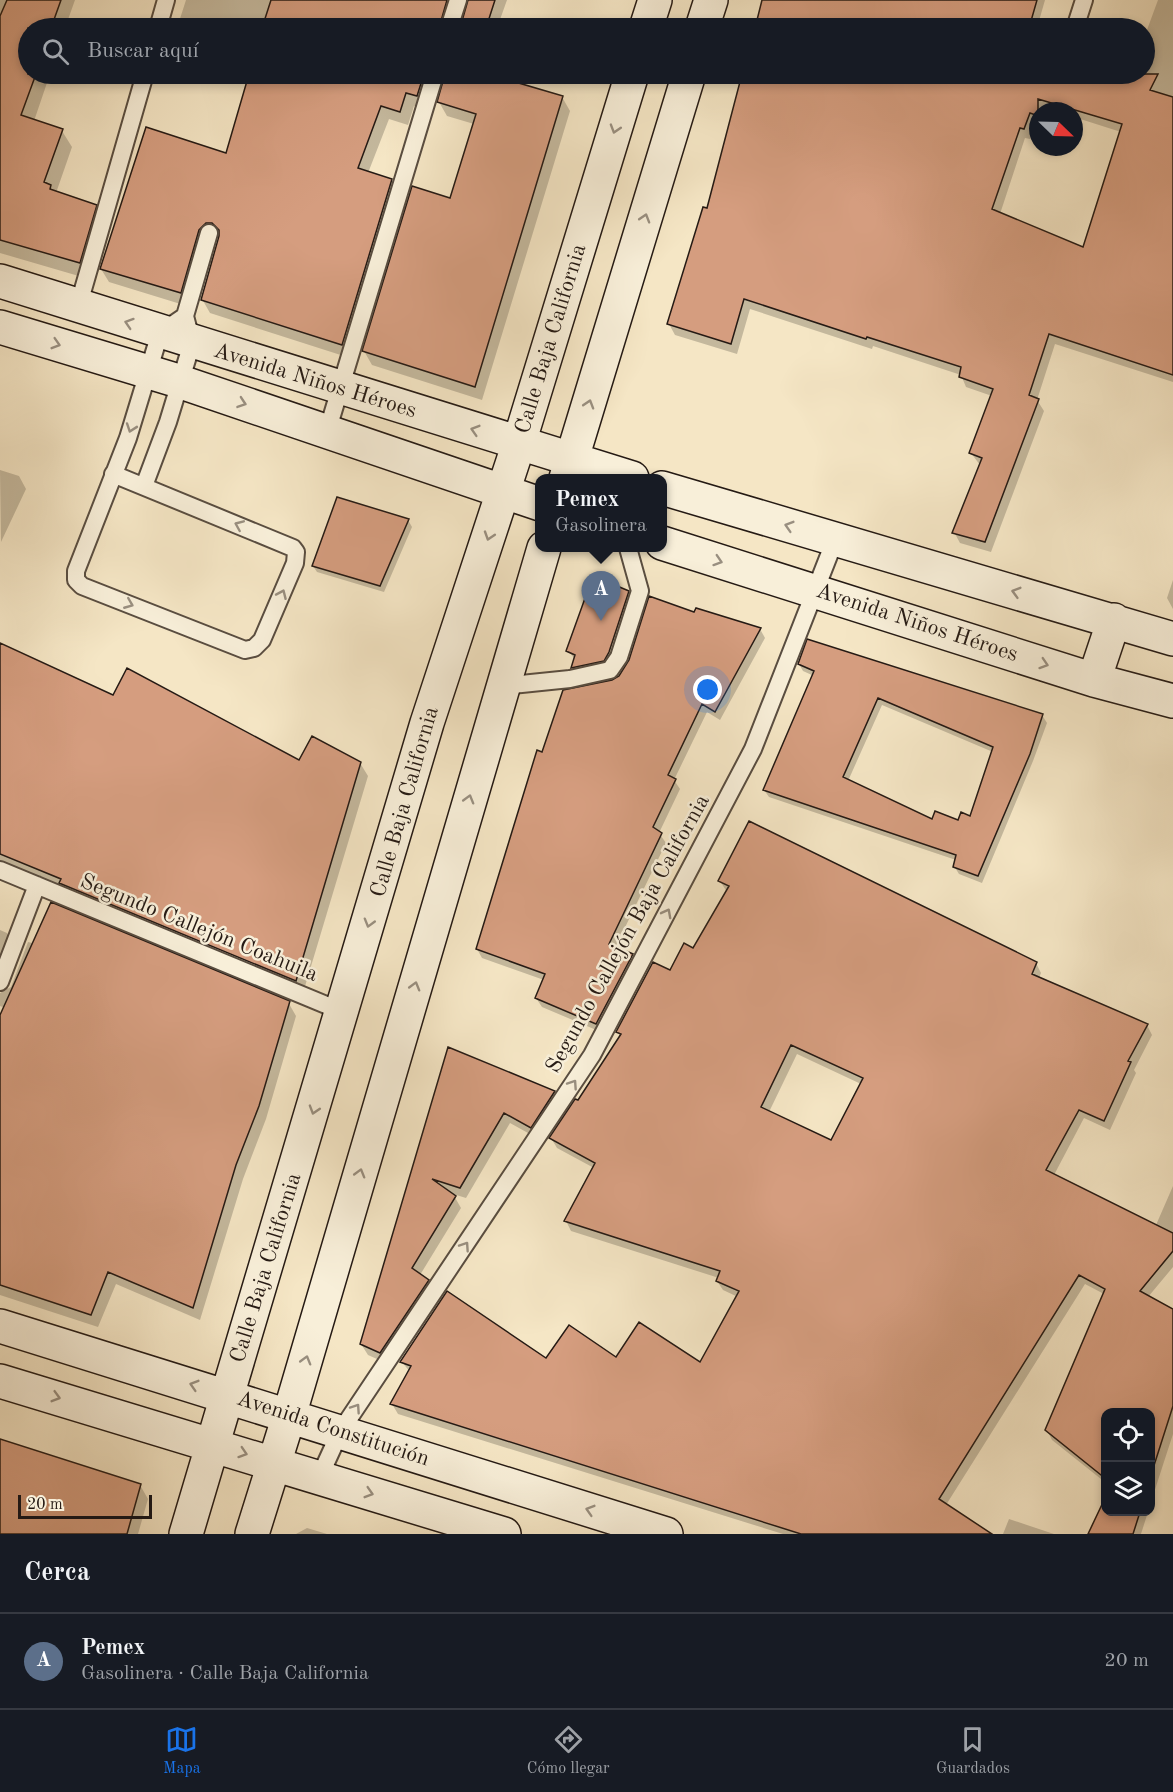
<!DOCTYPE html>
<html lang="es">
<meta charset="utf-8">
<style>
:root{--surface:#171b24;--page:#20242c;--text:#f1f3f6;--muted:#9ea1a6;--line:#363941;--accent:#1a73e8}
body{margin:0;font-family:"Old Standard TT",serif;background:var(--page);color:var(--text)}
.controls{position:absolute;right:18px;bottom:18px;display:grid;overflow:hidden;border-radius:12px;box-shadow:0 3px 9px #0003}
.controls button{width:54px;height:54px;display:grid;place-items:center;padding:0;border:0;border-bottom:2px solid var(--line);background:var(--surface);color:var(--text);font:30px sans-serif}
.compass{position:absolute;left:1029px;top:102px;width:54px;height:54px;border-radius:50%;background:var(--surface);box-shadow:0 3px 9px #0003;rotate:113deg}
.scale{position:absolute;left:18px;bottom:15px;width:134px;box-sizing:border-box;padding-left:6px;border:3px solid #251a14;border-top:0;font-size:16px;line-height:21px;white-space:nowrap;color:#251a14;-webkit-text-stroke:4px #f8efd9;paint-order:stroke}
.you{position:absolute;left:708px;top:690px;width:21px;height:21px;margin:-15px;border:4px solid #fff;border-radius:50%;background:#1a73e8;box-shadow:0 0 0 9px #1a73e833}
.badge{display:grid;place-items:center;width:39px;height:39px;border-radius:50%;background:var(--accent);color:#fff;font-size:20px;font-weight:700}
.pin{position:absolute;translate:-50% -50px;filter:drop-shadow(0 2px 3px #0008)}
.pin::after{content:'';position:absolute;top:32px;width:21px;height:18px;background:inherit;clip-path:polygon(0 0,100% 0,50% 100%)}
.popup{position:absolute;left:535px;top:474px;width:132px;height:78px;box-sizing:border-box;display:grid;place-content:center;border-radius:12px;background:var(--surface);filter:drop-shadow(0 2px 4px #0005);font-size:20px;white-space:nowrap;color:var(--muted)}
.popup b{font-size:22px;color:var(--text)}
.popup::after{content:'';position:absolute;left:50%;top:100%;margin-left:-12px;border:12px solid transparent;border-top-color:var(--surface)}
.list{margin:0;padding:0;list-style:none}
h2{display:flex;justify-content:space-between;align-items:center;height:78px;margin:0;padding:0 24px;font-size:26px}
h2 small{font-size:20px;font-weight:400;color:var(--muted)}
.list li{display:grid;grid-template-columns:39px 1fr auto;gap:18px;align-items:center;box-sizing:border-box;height:96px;padding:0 24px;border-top:2px solid var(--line)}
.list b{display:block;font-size:22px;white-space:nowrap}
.list p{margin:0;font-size:20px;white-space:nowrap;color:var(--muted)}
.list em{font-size:20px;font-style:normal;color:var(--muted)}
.icon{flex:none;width:33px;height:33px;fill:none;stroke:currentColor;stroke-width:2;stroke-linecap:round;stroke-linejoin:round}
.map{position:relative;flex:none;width:1173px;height:1534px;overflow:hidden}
.search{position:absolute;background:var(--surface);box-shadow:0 3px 9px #0003;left:18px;right:18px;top:18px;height:66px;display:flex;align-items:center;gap:15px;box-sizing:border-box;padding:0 21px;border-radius:33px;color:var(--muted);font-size:22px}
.sheet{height:174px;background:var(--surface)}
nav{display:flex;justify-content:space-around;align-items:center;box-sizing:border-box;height:84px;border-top:2px solid var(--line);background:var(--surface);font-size:16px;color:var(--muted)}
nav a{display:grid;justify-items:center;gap:3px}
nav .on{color:var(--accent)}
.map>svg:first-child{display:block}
</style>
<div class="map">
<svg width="1173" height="1534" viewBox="0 0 1173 1534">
<rect width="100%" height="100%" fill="#f5e6c5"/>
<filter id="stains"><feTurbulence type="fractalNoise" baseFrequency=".00333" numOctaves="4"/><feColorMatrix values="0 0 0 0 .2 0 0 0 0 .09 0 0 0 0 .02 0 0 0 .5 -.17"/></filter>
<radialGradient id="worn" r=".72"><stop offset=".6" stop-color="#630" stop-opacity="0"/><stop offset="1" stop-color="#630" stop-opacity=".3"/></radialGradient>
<path fill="#0003" fill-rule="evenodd" d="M0 0H75L65 28H28V74H50L34 121 62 131 72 147 56 193 96 206 105 223 89 279 0 253Z
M186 0H507L497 28H461L469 4 459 5 450 28H177Z
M764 0H1045L1037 28H756Z
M1158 0H1173V382L1055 344 1037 400 1044 411 991 552 960 543 954 532 980 465 971 453 992 396 966 387 961 375 873 346 872 349 750 309 737 354 675 335 669 324 708 210 744 74H1100L1129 83 1132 74H1144V38ZM1054 109 1074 111V117L1121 132 1084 249 1000 214 1025 138 1030 139 1036 123H1038V111H1053Z
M249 74H482L562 97 570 111 482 400 372 365 364 351 450 200 474 124 447 116 439 102 445 78 435 80 425 109 414 106 408 125 389 119 368 173 391 180 399 194 350 358 210 313 202 299 221 236H214L187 306 109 282 101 269 227 155Z
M0 470 19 476 26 489 1 542Z
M408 520 412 527 384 592 317 572 313 566Z
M1173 580V609L1167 598Z
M628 592 632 599 607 667 576 674 572 668 575 659 568 651Z
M696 610 760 629 765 638 720 720 707 712 674 780 680 789 659 833 666 843 615 948 632 955 637 964 601 1032 542 1007 536 998 544 980 482 958 477 949 543 754 613 682 694 614Z
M0 644 113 697 300 762 360 763 368 776 303 993 0 864Z
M799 664 1042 715 1047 723 1033 761 982 883 959 874 954 866 956 860 769 797 764 790 814 676 803 671ZM882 705 993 752 971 818 959 822 932 821 848 781Z
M720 881 1036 963 1041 973 1039 978 1147 1025 1152 1035 1134 1070 1136 1073 1110 1130 1084 1118 1054 1175 1156 1225 1173 1186V1267L1148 1297 1173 1310V1434L1150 1505V1412H1106V1483L1052 1440 1047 1430 1104 1294 1085 1284 946 1505 989 1534H783L398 1414 392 1404 410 1372 402 1362 616 1359 701 1364 738 1297 723 1290 717 1281 719 1278 571 1231 566 1221 594 1168 557 1148 551 1138 579 1102 621 1038 618 1032 670 972 694 950 727 892ZM797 1054 861 1084 831 1142 769 1112Z
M0 930 7 933 15 946 0 984Z
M28 942 288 1002 296 1016 266 1119 243 1179 200 1320 116 1284 98 1327 0 1295V1068L5 1008 0 1006V993L11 987Z
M449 1049 554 1092 561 1103 537 1138 510 1123 466 1198 453 1194 461 1208 420 1275 428 1281 434 1292 386 1363 368 1355 361 1344Z
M0 1440 140 1485 148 1499 138 1534H0Z
M1106 1500V1512H1148L1141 1534H1090Z
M1009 1519 1054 1534H1003Z
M307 1528 327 1534H296Z"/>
<path fill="#d59d7f" stroke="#251a14" stroke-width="1.5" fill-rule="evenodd" d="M7 0H61L51 28H28V74H36L21 115 63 129 44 182 51 185 50 189 97 205 80 263 0 240V16Z
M271 0H447L439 28H262Z
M468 0H495L486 28H460Z
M762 0H1037L1029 28H755Z
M249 74H424L417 96 406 93 400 112 381 106 358 168 392 179 342 345 201 300 219 236V230L212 223H206L199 230 181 293 100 269 146 127 226 153Z
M445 74H488L563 96 475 387 362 351 412 186 450 198 476 114 437 102Z
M742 74H1158L1150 90 1173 97V375L1049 334 1029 395 1039 399 985 542 952 533 982 458 969 453 993 389 959 377 961 367 867 337 866 339 744 299 731 344 667 324 703 207 707 208ZM1038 99 1122 124 1083 247 992 209 1020 128 1024 129 1030 113 1038 116Z
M337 497 409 519 380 586 312 566Z
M593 576 629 591 609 652 604 661 571 668 575 655 566 651Z
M649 596 694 612 696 608 761 628 715 712 702 704 668 775 676 779 653 827 662 833 609 944 633 954 596 1024 535 998 545 974 476 949 537 750 542 752 563 690 612 680 619 676 629 660Z
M807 639 1043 714 1030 754 978 876 953 867 956 855 763 790 814 671 798 664ZM878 698 993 747 970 816 961 812 958 820 935 811 932 819 843 777Z
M0 643 113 695 127 668 299 760 312 736 361 762 296 981 59 883 61 879 0 854Z
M749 821 1037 962 1032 974 1148 1024 1128 1061 1131 1062 1104 1121 1079 1110 1046 1170 1173 1233V1251L1140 1291 1173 1309V1406L1150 1478V1413H1106V1479L1045 1430 1105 1289 1079 1275 939 1499 992 1534H801L390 1404 411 1366 400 1362 447 1291 546 1358 569 1325 616 1357 639 1322 700 1362 739 1291 716 1281 720 1271 564 1221 595 1163 549 1138 575 1099 578 1100 621 1034 616 1032 653 962 670 970 684 943 693 948 729 886 718 881ZM791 1045 863 1078 831 1140 761 1107Z
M51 902 290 1001 259 1106 236 1165 193 1308 108 1272 91 1315 0 1285V1015Z
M448 1047 555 1091 531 1128 504 1113 460 1188 432 1179 456 1196 412 1268 429 1280 380 1353 360 1344Z
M0 1439 141 1484 127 1534H0Z
M1106 1496V1512H1140L1133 1534H1088Z"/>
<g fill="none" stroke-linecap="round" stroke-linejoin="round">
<defs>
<path id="lane" d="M158 28 166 0
M449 28 458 0
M1075 28 1084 0
M78 307 145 74
M327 432 435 74
M113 474 293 548 296 552 295 563 262 640 254 648 245 650 82 586 76 580V571L128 438 160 333 185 316
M144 486 168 422 192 343 185 316 209 233
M502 686 570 679 610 670 619 657 640 591 628 548
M0 870 343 1012
M0 982 37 885
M319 1478 340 1432 592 1055 753 749 835 540"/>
<path id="secondary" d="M646 28 655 0
M702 28 711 0
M0 281 632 478
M0 327 172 379 540 504
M566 478 689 74
M662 488 1173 639
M662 543 1094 680 1173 701
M1094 680 1114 620
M0 1326 666 1534
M0 1381 504 1534
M186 1534 427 723 519 443 632 74
M252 1534 289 1416 544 548"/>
</defs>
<use href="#lane" stroke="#594d40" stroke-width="20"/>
<use href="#secondary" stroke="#251a14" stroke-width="36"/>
<use href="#lane" stroke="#f8efd9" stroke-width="16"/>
<use href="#secondary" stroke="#f8efd9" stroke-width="33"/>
</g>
<defs><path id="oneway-chevron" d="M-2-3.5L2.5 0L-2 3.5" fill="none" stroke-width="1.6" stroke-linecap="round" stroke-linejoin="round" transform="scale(1.5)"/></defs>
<g stroke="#998f80">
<use href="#oneway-chevron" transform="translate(615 129) rotate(107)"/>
<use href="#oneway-chevron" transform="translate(645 218) rotate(-73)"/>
<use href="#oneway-chevron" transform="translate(129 323) rotate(-162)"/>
<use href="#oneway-chevron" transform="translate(56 344) rotate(17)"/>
<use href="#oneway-chevron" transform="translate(242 403) rotate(19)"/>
<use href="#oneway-chevron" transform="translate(589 404) rotate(-73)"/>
<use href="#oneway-chevron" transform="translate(131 428) rotate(109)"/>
<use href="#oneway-chevron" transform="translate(475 430) rotate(-163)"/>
<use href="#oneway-chevron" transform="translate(239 525) rotate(-157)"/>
<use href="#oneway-chevron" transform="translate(789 526) rotate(-163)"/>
<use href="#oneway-chevron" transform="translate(489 536) rotate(108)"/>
<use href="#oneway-chevron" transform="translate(718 561) rotate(18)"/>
<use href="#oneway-chevron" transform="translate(1016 592) rotate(-164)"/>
<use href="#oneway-chevron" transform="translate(282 594) rotate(-66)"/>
<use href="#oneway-chevron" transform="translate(129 604) rotate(22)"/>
<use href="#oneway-chevron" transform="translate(1044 664) rotate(18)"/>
<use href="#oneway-chevron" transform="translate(469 799) rotate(-74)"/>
<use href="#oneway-chevron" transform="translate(667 913) rotate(-62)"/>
<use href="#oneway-chevron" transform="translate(369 923) rotate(106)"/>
<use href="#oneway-chevron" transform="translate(415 986) rotate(-74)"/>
<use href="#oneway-chevron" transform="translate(573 1084) rotate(-56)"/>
<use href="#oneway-chevron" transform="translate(314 1110) rotate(107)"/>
<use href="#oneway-chevron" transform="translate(360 1173) rotate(-74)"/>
<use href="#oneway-chevron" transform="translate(465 1246) rotate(-56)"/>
<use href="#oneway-chevron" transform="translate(306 1360) rotate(-74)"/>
<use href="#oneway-chevron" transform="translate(194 1385) rotate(-163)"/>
<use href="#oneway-chevron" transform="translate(56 1397) rotate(16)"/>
<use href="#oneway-chevron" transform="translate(356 1408) rotate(-56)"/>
<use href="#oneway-chevron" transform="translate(243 1453) rotate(18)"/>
<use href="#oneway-chevron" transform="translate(369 1493) rotate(17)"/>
<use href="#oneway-chevron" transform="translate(590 1510) rotate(-163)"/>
</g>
<g text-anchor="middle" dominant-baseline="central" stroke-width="5" stroke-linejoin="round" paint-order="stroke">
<g font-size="22" fill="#251a14" stroke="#f8efd9">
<text transform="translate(551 339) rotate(-73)">Calle Baja California</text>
<text transform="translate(315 381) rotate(17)">Avenida Niños Héroes</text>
<text transform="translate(917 623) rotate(18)">Avenida Niños Héroes</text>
<text transform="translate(405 802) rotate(-74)">Calle Baja California</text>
<text transform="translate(199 928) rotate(22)">Segundo Callejón Coahuila</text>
<text transform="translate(628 934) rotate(-61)">Segundo Callejón Baja California</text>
<text transform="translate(266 1268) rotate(-73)">Calle Baja California</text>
<text transform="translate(333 1429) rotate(18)">Avenida Constitución</text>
</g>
</g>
<rect width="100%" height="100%" filter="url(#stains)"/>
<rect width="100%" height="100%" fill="url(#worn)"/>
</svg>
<div class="controls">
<button><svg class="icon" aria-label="locate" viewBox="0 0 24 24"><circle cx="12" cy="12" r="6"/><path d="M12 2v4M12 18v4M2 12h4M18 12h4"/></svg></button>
<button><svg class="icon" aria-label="layers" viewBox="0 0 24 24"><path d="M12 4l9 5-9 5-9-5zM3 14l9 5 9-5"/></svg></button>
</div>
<svg class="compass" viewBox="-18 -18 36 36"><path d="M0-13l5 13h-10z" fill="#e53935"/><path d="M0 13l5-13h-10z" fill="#9ea1a6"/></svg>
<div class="scale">20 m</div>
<div class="you"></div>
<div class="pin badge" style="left:601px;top:621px;background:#5c6f8a">A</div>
<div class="popup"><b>Pemex</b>Gasolinera</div>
<div class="search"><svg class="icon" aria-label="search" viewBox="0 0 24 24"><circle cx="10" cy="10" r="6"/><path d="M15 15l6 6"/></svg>Buscar aquí</div>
</div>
<section class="sheet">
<h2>Cerca<small></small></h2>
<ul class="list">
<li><span class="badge" style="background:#5c6f8a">A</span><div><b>Pemex</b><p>Gasolinera · Calle Baja California</p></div><em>20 m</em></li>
</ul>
</section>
<nav>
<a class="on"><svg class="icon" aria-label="map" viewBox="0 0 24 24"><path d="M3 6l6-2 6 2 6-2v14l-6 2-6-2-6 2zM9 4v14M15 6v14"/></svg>Mapa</a>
<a><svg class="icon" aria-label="directions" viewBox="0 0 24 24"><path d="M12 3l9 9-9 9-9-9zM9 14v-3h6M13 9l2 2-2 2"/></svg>Cómo llegar</a>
<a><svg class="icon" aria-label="saved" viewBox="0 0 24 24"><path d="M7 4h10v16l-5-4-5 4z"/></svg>Guardados</a>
</nav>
